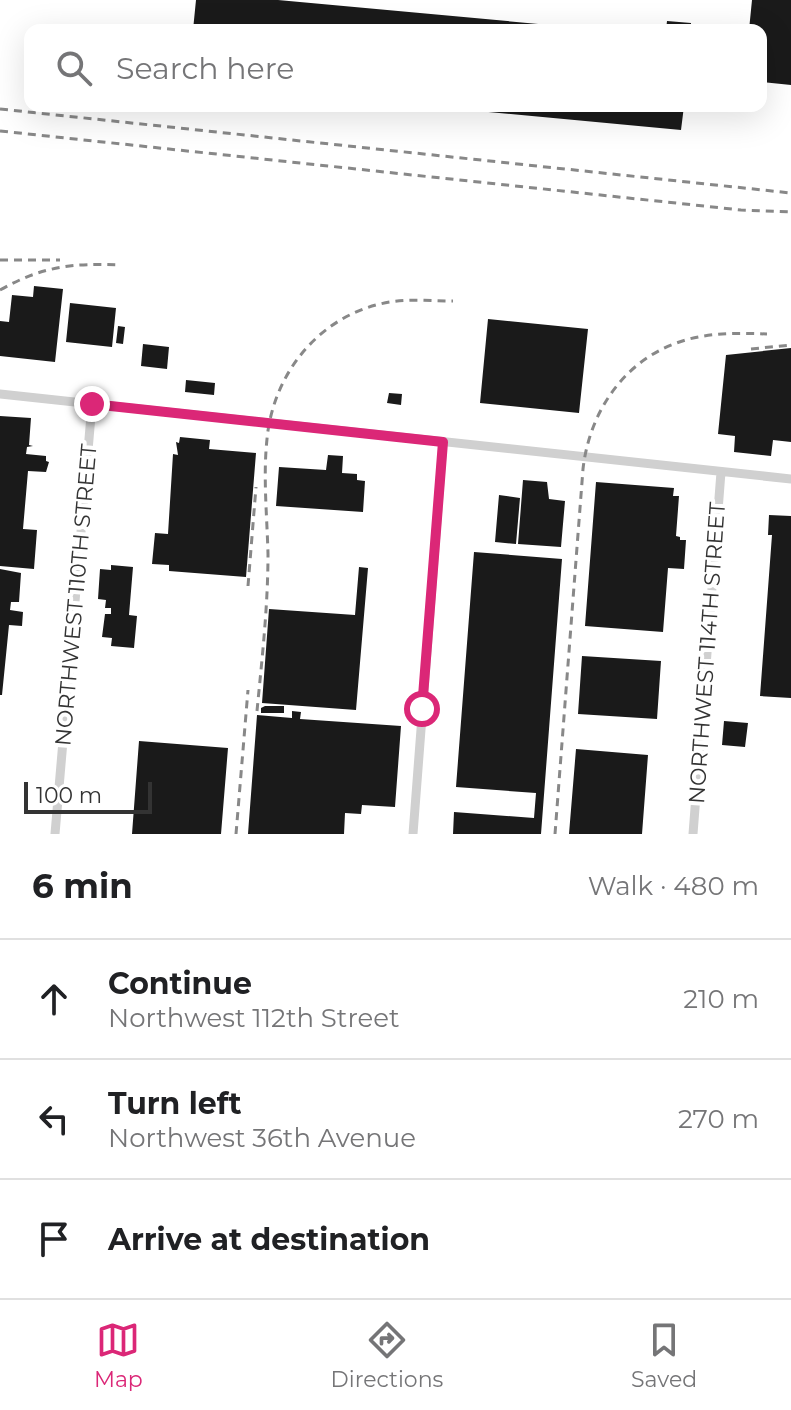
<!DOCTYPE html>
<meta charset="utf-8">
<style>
:root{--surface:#fff;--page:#f6f6f6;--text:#202124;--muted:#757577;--line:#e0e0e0;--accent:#db2777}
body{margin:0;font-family:Montserrat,sans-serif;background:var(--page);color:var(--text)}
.scale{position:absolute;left:24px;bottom:20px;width:128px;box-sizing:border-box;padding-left:8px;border:4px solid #333;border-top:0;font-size:22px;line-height:28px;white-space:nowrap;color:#333;-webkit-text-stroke:6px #fff;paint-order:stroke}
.stop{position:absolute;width:24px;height:24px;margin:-18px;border:6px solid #db2777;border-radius:50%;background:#fff}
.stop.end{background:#db2777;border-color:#fff;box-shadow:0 2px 8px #0008}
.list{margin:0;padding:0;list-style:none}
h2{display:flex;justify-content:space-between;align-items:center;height:104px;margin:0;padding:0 32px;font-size:34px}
h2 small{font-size:26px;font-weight:400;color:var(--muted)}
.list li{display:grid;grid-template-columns:52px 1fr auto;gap:24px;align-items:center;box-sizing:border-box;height:120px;padding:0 32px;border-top:2px solid var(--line)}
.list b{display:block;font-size:30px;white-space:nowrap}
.list p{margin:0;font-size:26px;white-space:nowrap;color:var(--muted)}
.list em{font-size:26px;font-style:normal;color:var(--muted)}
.icon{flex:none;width:44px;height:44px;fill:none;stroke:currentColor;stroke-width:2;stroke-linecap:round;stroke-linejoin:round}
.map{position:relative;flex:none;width:791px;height:834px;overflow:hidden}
.search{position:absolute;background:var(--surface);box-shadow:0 8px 32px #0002;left:24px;right:24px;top:24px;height:88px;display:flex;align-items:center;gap:20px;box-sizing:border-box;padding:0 28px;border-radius:16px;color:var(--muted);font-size:30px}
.sheet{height:464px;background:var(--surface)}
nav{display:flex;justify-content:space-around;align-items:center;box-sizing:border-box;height:112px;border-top:2px solid var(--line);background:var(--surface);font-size:22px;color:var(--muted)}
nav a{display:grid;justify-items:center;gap:4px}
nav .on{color:var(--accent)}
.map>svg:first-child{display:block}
</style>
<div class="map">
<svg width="791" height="834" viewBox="0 0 791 834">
<rect width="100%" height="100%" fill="#fff"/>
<path fill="#1a1a1a" d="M196 0H278L582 28V30H193Z
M752 0H791V85L761 82V30H749Z
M667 21 691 23V30H666Z
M445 106H684L681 130 445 108Z
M34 286 63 289 55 362 0 356V321L9 322 12 295 33 297Z
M70 303 116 308 112 347 66 342Z
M488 319 588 329 579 413 480 403Z
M118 326 125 327 123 344 116 343Z
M143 344 169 347 167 369 141 366Z
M791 348V442L773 440 771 456 734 452 735 436 718 434 726 355Z
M186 380 215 383 214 395 185 392Z
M389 393 402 394 401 405 387 403Z
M0 416 31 418 29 445 33 446 27 447 26 454 46 456V461L49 462 46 472 28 471 23 529 37 530 34 569 0 566Z
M180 437 210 440 209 449 256 453 246 577 169 571V565L152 564 155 533 168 534 173 454 178 455 176 442 179 443Z
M328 455 343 456 342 473 357 474V480L365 481 363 512 276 506 279 467 326 470Z
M523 480 547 482 549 499 565 501 561 547 518 544Z
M596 482 674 488 673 496H679L676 536 680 537V540H686L684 569 668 568 663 632 585 626Z
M499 495 520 498 516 544 495 542Z
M769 515 791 516V698L760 696 772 535H768Z
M474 552 562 559 541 834H453L454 812 534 818 536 793 456 787Z
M111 565 133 567 129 615 137 616 134 648 111 646 112 638 102 637 105 614H111V608H105L106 600 98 599 100 569 111 570Z
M359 567 368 568 356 710 262 703 269 609 355 615Z
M0 569 21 573 19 602H11L10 610 23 612 22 626 9 625 2 695H0Z
M582 656 661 661 657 719 578 714Z
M265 706H284V713H261V708Z
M292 711 301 712 300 719 401 726 395 807 362 805 361 814 345 813 344 834H248L257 715 292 718Z
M724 721 748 723 745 747 722 745Z
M139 741 228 748 221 834H132Z
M576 749 648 755 642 834H569Z"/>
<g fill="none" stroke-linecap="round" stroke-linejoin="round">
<path stroke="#d0d0d0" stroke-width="9" d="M0 394 791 479
M55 834 92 404
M413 834 443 442
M693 834 721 472"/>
<path stroke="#888" stroke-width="3" stroke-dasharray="8 6" stroke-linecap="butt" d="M0 109 791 193
M0 131 741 210 791 212
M0 260H60
M0 290C43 266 72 263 121 265
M751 349 791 345
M248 586 256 487
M257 711C262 659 268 606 268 554 267 515 263 477 267 439 273 375 317 319 380 304 403 298 429 301 453 301
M236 834 248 690
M555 834 583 469C589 415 621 364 674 344 704 332 736 333 767 334"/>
</g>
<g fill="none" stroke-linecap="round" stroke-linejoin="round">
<path stroke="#db2777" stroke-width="10" d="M92 404 443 442 422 709"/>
</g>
<g text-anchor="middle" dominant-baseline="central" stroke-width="8" stroke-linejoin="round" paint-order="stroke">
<g font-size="22" fill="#333" stroke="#fff">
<text transform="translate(76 595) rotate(-85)">NORTHWEST 110TH STREET</text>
<text transform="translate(707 653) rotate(-86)">NORTHWEST 114TH STREET</text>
</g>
</g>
</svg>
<div class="scale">100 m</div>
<div class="stop" style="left:422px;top:709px"></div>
<div class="stop end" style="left:92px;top:404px"></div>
<div class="search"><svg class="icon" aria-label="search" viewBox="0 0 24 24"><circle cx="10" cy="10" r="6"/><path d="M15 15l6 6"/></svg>Search here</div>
</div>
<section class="sheet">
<h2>6 min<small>Walk · 480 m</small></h2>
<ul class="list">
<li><svg class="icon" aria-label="ahead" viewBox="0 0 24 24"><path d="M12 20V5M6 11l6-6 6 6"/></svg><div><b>Continue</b><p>Northwest 112th Street</p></div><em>210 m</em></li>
<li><svg class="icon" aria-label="left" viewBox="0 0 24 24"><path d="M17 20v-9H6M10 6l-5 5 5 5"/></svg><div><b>Turn left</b><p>Northwest 36th Avenue</p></div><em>270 m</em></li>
<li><svg class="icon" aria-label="arrive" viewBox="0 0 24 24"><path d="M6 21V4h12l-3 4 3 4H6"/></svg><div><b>Arrive at destination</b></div></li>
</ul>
</section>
<nav>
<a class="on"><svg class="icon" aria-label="map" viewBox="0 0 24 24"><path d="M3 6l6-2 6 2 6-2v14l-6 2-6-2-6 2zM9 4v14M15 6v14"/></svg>Map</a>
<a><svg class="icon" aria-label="directions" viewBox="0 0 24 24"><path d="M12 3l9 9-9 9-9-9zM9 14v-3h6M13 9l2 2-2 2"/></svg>Directions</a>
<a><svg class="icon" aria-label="saved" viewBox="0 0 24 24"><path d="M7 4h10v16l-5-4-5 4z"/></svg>Saved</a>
</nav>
